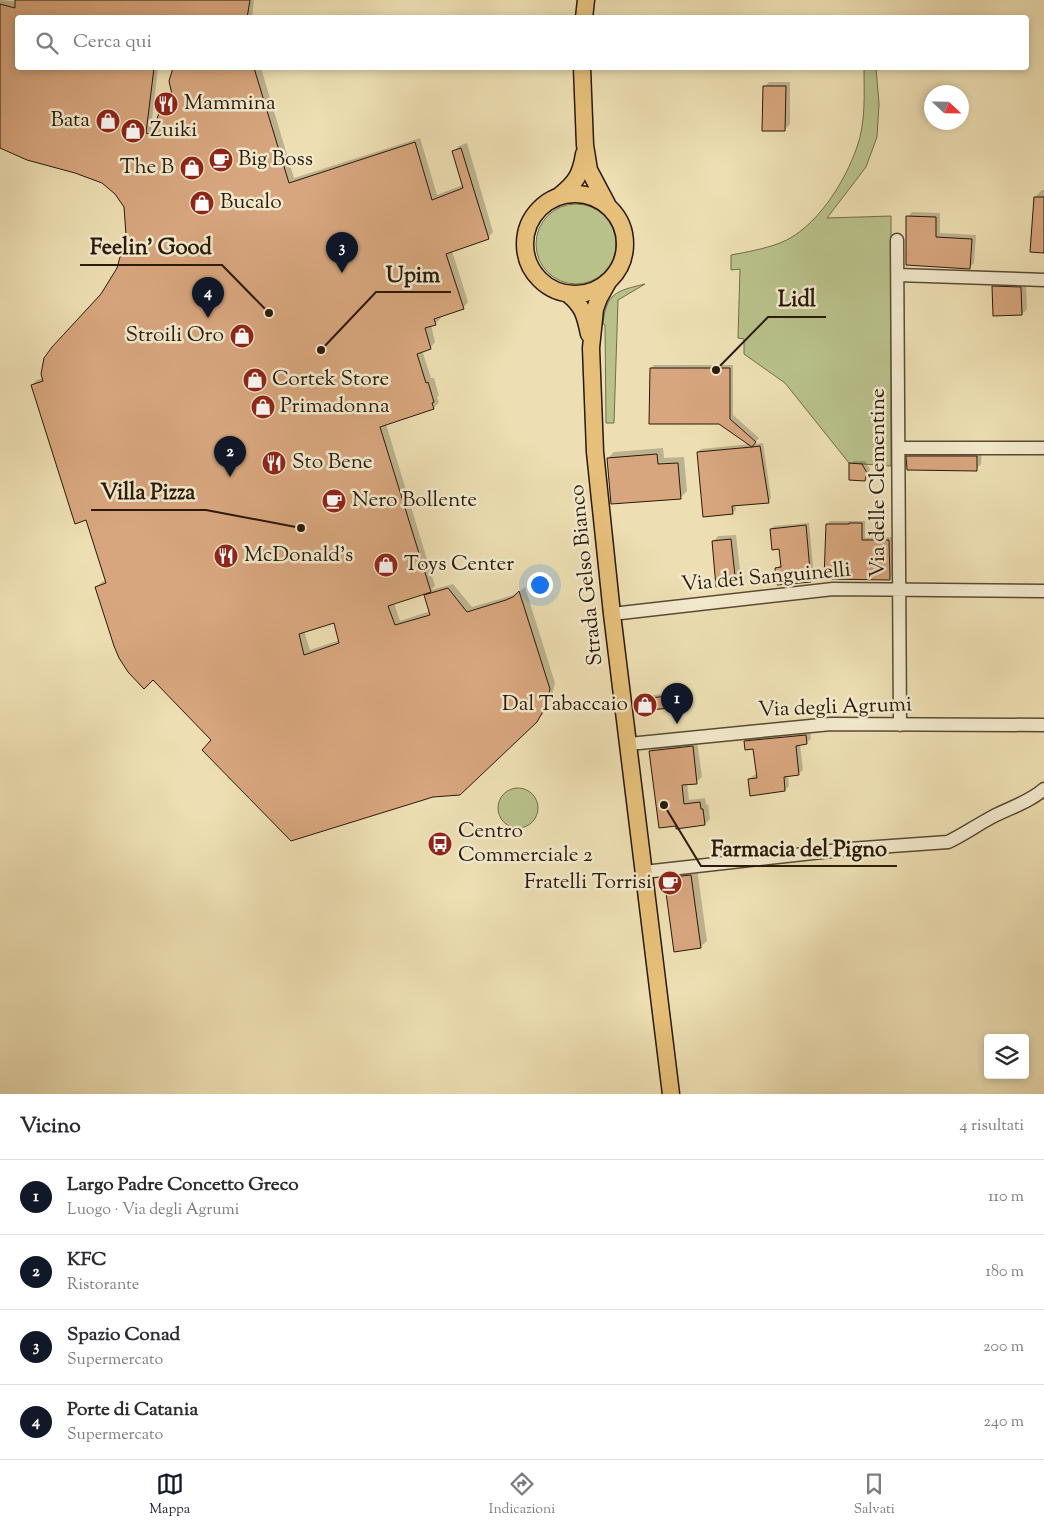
<!DOCTYPE html>
<html lang="it">
<meta charset="utf-8">
<style>
:root{--surface:#fff;--page:#f7f7f7;--text:#2b2b33;--muted:#7c7c81;--line:#e1e1e2;--accent:#111827}
body{margin:0;font-family:"Sorts Mill Goudy",serif;background:var(--page);color:var(--text)}
.controls{position:absolute;right:15px;bottom:15px;display:grid;overflow:hidden;border-radius:5px;box-shadow:0 2px 8px #0003}
.controls button{width:45px;height:45px;display:grid;place-items:center;padding:0;border:0;border-bottom:1px solid var(--line);background:var(--surface);color:var(--text);font:25px sans-serif}
.compass{position:absolute;left:924px;top:85px;width:45px;height:45px;border-radius:50%;background:var(--surface);box-shadow:0 2px 8px #0003;rotate:112deg}
.you{position:absolute;left:539px;top:584px;width:18px;height:18px;margin:-12px;border:4px solid #fff;border-radius:50%;background:#1a73e8;box-shadow:0 0 0 8px #1a73e833}
.badge{display:grid;place-items:center;width:32px;height:32px;border-radius:50%;background:var(--accent);color:#fff;font-size:16px;font-weight:700}
.pin{position:absolute;translate:-50% -41px;filter:drop-shadow(0 1px 2px #0008)}
.pin::after{content:'';position:absolute;top:26px;width:18px;height:15px;background:inherit;clip-path:polygon(0 0,100% 0,50% 100%)}
.list{margin:0;padding:0;list-style:none}
h2{display:flex;justify-content:space-between;align-items:center;height:65px;margin:0;padding:0 20px;font-size:21px}
h2 small{font-size:16px;font-weight:400;color:var(--muted)}
.list li{display:grid;grid-template-columns:32px 1fr auto;gap:15px;align-items:center;box-sizing:border-box;height:75px;padding:0 20px;border-top:1px solid var(--line)}
.list b{display:block;font-size:19px;white-space:nowrap}
.list p{margin:0;font-size:16px;white-space:nowrap;color:var(--muted)}
.list em{font-size:16px;font-style:normal;color:var(--muted)}
.icon{flex:none;width:28px;height:28px;fill:none;stroke:currentColor;stroke-width:2;stroke-linecap:round;stroke-linejoin:round}
.map{position:relative;flex:none;width:1044px;height:1094px;overflow:hidden}
.search{position:absolute;background:var(--surface);box-shadow:0 2px 8px #0003;left:15px;right:15px;top:15px;height:55px;display:flex;align-items:center;gap:12px;box-sizing:border-box;padding:0 18px;border-radius:5px;color:var(--muted);font-size:19px}
.sheet{height:365px;background:var(--surface)}
nav{display:flex;justify-content:space-around;align-items:center;box-sizing:border-box;height:70px;border-top:1px solid var(--line);background:var(--surface);font-size:14px;color:var(--muted)}
nav a{display:grid;justify-items:center;gap:2px}
nav .on{color:var(--accent)}
.map>svg:first-child{display:block}
</style>
<div class="map">
<svg width="1044" height="1094" viewBox="0 0 1044 1094">
<rect width="100%" height="100%" fill="#eddfb3"/>
<filter id="stains"><feTurbulence type="fractalNoise" baseFrequency=".004" numOctaves="4"/><feColorMatrix values="0 0 0 0 .2 0 0 0 0 .09 0 0 0 0 .02 0 0 0 .5 -.17"/></filter>
<radialGradient id="worn" r=".72"><stop offset=".6" stop-color="#630" stop-opacity="0"/><stop offset="1" stop-color="#630" stop-opacity=".3"/></radialGradient>
<path fill="#b9c18b" stroke="#716d4a" d="M864 68H876L879 104 877 137 866 167 827 218 891 216V466L849 463 785 383 744 354V339L738 338 740 269 731 270V255C747 252 764 249 780 243 816 229 845 182 857 147 866 122 864 94 864 68Z
M536 244a40 40 0 1 1 80 0a40 40 0 1 1-80 0Z
M645 284 618 300 614 423H606L605 325 603 324C606 293 616 291 645 284Z
M498 808a20 20 0 1 1 40 0a20 20 0 1 1-40 0Z"/>
<path fill="#0003" fill-rule="evenodd" d="M0 0 17 2V0H254L252 18H18V68H158L151 128 155 129 163 104 169 98 174 96 170 81 175 68H261L294 178 420 138 437 195 463 185 454 151 459 146 467 143 493 232 488 238 452 251 468 302 463 308 440 316 441 318 435 324 431 325 435 342 430 348 422 350 431 378H434L439 396 437 397 439 402 434 408 386 424 435 586 431 590 453 584 472 607 513 595 519 592 525 587 555 683 551 699 542 715 460 794 213 740 96 587 102 582 106 580 87 518 32 385 37 380 43 378 102 295 118 268 128 235 125 206 116 193 102 182 0 147ZM430 591 426 595 430 611 400 621 394 603ZM335 621 340 640 310 650 304 631Z
M769 82H790V124L785 129 764 87Z
M1042 190H1044V251L1035 197Z
M912 212 940 213V233L976 235 974 263 969 268 908 217Z
M998 282 1026 283 1027 309 1022 314 993 287Z
M654 365H733V415L759 438 754 444 763 443 771 498 768 502 735 504 736 510 732 513 698 452 701 449 750 444 651 368Z
M663 448 664 458 684 457 687 491 680 498 608 458 614 452Z
M913 452H982L981 464 976 469 908 457Z
M854 461H865L870 469 868 476 865 480 850 464Z
M830 521H865V538L892 537V576L889 579 827 524Z
M809 523 814 578 811 581 778 584 776 568 782 565 780 548 771 529 774 526Z
M736 535 741 579 735 584 713 542 718 536Z
M682 692 683 702 680 705 640 699 643 696Z
M810 731 811 739 806 743 800 744 803 770 798 774 788 776 789 786 785 790 749 779 754 775 757 774 754 748 745 741 749 737Z
M697 741 702 777 696 782 687 783 689 800 705 798 706 805 708 804 710 819 705 824 677 827 650 751 655 746Z
M697 869 707 941 700 947 665 878 671 872Z"/>
<path fill="#d8a67e" stroke="#291908" fill-rule="evenodd" d="M15 0H250L247 18H18V68H154L146 133 152 135 162 103 173 99 169 81 173 68H254L289 183 415 142 432 200 463 188 452 151 461 148 489 239 446 254 464 309 434 319 436 325 425 328 431 349 417 354 426 383 428 382 434 402 432 403 434 409 380 427 431 592 388 606 395 625 430 615 424 595 448 588 467 612 506 600 513 597 519 591 550 689 546 706 537 722 460 795 433 797 291 841 202 750 211 740 153 680 144 689 128 672 119 658 114 646 95 587 106 583 86 520 75 524 31 385 43 381 41 374 44 358 52 347 101 294 117 268 126 235 124 207 115 194 102 183 75 173 27 160 0 148V4L15 8ZM334 623 339 643 304 655 299 634Z
M763 86H786L785 131H762Z
M1034 197H1044V253L1030 252Z
M906 216 936 217V237L972 239 970 269 906 265Z
M992 286 1021 287 1022 315 993 316Z
M650 368H730V419L756 442 752 447 760 446 769 503 732 506 733 514 703 517 697 452 752 447 719 424H649Z
M657 454 658 464 678 463 681 499 611 504 607 458Z
M906 456H977V471L907 470Z
M849 463 862 464 867 473 865 481 849 480Z
M849 523H862V540H889L890 580 824 579 826 524H849Z
M806 525 811 582 777 585 775 568 781 567 779 549 772 550 770 529Z
M731 539 736 585 716 587 712 541Z
M679 695 680 707 640 711 639 699Z
M806 735 807 744 796 746 799 775 784 777 785 791 750 796 748 779 757 778 753 749 745 750 744 741Z
M693 746 697 784 682 785 684 804 700 802 701 809H703L705 825 676 829V826L659 828 649 751Z
M691 875 701 948 674 952 664 878Z"/>
<g fill="none" stroke-linecap="round" stroke-linejoin="round">
<defs>
<path id="minor" d="M897 240 900 725
M898 275 1044 280
M899 448H1044
M612 614 833 589 1044 591
M629 744 831 724 1044 725
M644 872 849 849 948 842C963 835 977 825 992 817 1009 808 1030 802 1044 789"/>
<path id="major" d="M584 18 586 0
M582 68 585 145 589 170 607 204
M525 244a50 50 0 1 1 100 0a50 50 0 1 1-100 0Z
M559 196C576 183 581 174 584 154
M608 282 599 298 595 309 591 348 595 452 612 614 671 1094
M568 294C583 306 585 315 589 334"/>
</defs>
<use href="#minor" stroke="#5a4a33" stroke-width="15"/>
<use href="#major" stroke="#291908" stroke-width="19"/>
<use href="#minor" stroke="#f3eace" stroke-width="12"/>
<use href="#major" stroke="#e6c07a" stroke-width="16"/>
</g>
<defs>
<symbol id="restaurant-disc" viewBox="-11 -11 22 22"><circle r="9.5" fill="#8f2418" stroke="#f3eace"/><path d="M-5-6h1v4h1v-4h1v4h1v-4h1v5L-1.5 .5V6h-2V.5L-5-1ZM5-6V6H3V1.5H1.5Q1.5-4 5-6Z" fill="#fff"/></symbol>
<symbol id="shop-disc" viewBox="-11 -11 22 22"><circle r="9.5" fill="#8f2418" stroke="#f3eace"/><path d="M-5-2.5h2.3a2.7 3.5 0 0 1 5.4 0H5L5.5 6h-11ZM-1.5-2.5h3a1.5 2.3 0 0 0-3 0Z" fill="#fff"/></symbol>
<symbol id="cafe-disc" viewBox="-11 -11 22 22"><circle r="9.5" fill="#8f2418" stroke="#f3eace"/><path d="M-5.5-4.5H6V0H3Q3 3.5 0 3.5H-2.5Q-5.5 3.5-5.5 0ZM3-3.2v2h1.7v-2ZM-6 4.5H4V6H-6Z" fill="#fff"/></symbol>
<symbol id="bus-disc" viewBox="-11 -11 22 22"><circle r="9.5" fill="#8f2418" stroke="#f3eace"/><path d="M-5-6H5V4H4V6H2V4H-2V6H-4V4H-5ZM-3.5-4V0h7V-4ZM-3.5 1.2v1.5H-2V1.2ZM2 1.2v1.5H3.5V1.2Z" fill="#fff"/></symbol>
</defs>
<g fill-rule="evenodd">
<use href="#restaurant-disc" x="152" y="90" width="28" height="28"/>
<use href="#shop-disc" x="94" y="107" width="28" height="28"/>
<use href="#shop-disc" x="119" y="117" width="28" height="28"/>
<use href="#cafe-disc" x="207" y="146" width="28" height="28"/>
<use href="#shop-disc" x="178" y="154" width="28" height="28"/>
<use href="#shop-disc" x="188" y="189" width="28" height="28"/>
<use href="#shop-disc" x="228" y="322" width="28" height="28"/>
<use href="#shop-disc" x="241" y="366" width="28" height="28"/>
<use href="#shop-disc" x="249" y="393" width="28" height="28"/>
<use href="#restaurant-disc" x="260" y="449" width="28" height="28"/>
<use href="#cafe-disc" x="320" y="487" width="28" height="28"/>
<use href="#restaurant-disc" x="212" y="542" width="28" height="28"/>
<use href="#shop-disc" x="372" y="551" width="28" height="28"/>
<use href="#shop-disc" x="631" y="691" width="28" height="28"/>
<use href="#bus-disc" x="426" y="830" width="28" height="28"/>
<use href="#cafe-disc" x="656" y="869" width="28" height="28"/>
</g>
<g text-anchor="middle" dominant-baseline="central" stroke-width="5" stroke-linejoin="round" paint-order="stroke">
<g font-size="21" fill="#291908" stroke="#f3eace" text-anchor="start">
<text x="184" y="104">Mammina</text>
<text x="90" y="121" text-anchor="end">Bata</text>
<text x="150" y="131">Zuiki</text>
<text x="238" y="160">Big Boss</text>
<text x="174" y="168" text-anchor="end">The B</text>
<text x="220" y="203">Bucalo</text>
<text x="224" y="336" text-anchor="end">Stroili Oro</text>
<text x="272" y="380">Cortek Store</text>
<text x="280" y="407">Primadonna</text>
<text x="292" y="463">Sto Bene</text>
<text x="352" y="501">Nero Bollente</text>
<text x="244" y="556">McDonald's</text>
<text x="404" y="565">Toys Center</text>
<text x="628" y="705" text-anchor="end">Dal Tabaccaio</text>
<text x="458" y="832">Centro<tspan x="458" dy="24">Commerciale 2</tspan></text>
<text x="652" y="883" text-anchor="end">Fratelli Torrisi</text>
</g>
<g font-size="21" fill="#291908" stroke="#f3eace">
<text transform="translate(879 483) rotate(-90)">Via delle Clementine</text>
<text transform="translate(587 575) rotate(-96)">Strada Gelso Bianco</text>
<text transform="translate(766 578) rotate(-5)">Via dei Sanguinelli</text>
<text transform="translate(835 708) rotate(-2)">Via degli Agrumi</text>
</g>
</g>
<path fill="none" stroke="#291908" stroke-width="2" d="M269 313L222 265H80M321 350L376 292H451M716 370L768 317H826M301 528L206 510H91M664 805L701 866H897"/>
<g fill="#291908" stroke="#f3eace" stroke-width="2">
<circle cx="269" cy="313" r="5"/>
<circle cx="321" cy="350" r="5"/>
<circle cx="716" cy="370" r="5"/>
<circle cx="301" cy="528" r="5"/>
<circle cx="664" cy="805" r="5"/>
</g>
<g font-size="22" text-anchor="middle" font-weight="bold" fill="#291908" stroke="#f3eace" stroke-width="5" stroke-linejoin="round" paint-order="stroke">
<text x="151" y="254">Feelin' Good</text>
<text x="413" y="282">Upim</text>
<text x="797" y="306">Lidl</text>
<text x="148" y="499">Villa Pizza</text>
<text x="799" y="856">Farmacia del Pigno</text>
</g>
<rect width="100%" height="100%" filter="url(#stains)"/>
<rect width="100%" height="100%" fill="url(#worn)"/>
</svg>
<div class="controls">
<button><svg class="icon" aria-label="layers" viewBox="0 0 24 24"><path d="M12 4l9 5-9 5-9-5zM3 14l9 5 9-5"/></svg></button>
</div>
<svg class="compass" viewBox="-18 -18 36 36"><path d="M0-13l5 13h-10z" fill="#e53935"/><path d="M0 13l5-13h-10z" fill="#7c7c81"/></svg>
<div class="you"></div>
<div class="pin badge" style="left:677px;top:724px">1</div>
<div class="pin badge" style="left:230px;top:477px">2</div>
<div class="pin badge" style="left:342px;top:273px">3</div>
<div class="pin badge" style="left:208px;top:318px">4</div>
<div class="search"><svg class="icon" aria-label="search" viewBox="0 0 24 24"><circle cx="10" cy="10" r="6"/><path d="M15 15l6 6"/></svg>Cerca qui</div>
</div>
<section class="sheet">
<h2>Vicino<small>4 risultati</small></h2>
<ul class="list">
<li><span class="badge">1</span><div><b>Largo Padre Concetto Greco</b><p>Luogo · Via degli Agrumi</p></div><em>110 m</em></li>
<li><span class="badge">2</span><div><b>KFC</b><p>Ristorante</p></div><em>180 m</em></li>
<li><span class="badge">3</span><div><b>Spazio Conad</b><p>Supermercato</p></div><em>200 m</em></li>
<li><span class="badge">4</span><div><b>Porte di Catania</b><p>Supermercato</p></div><em>240 m</em></li>
</ul>
</section>
<nav>
<a class="on"><svg class="icon" aria-label="map" viewBox="0 0 24 24"><path d="M3 6l6-2 6 2 6-2v14l-6 2-6-2-6 2zM9 4v14M15 6v14"/></svg>Mappa</a>
<a><svg class="icon" aria-label="directions" viewBox="0 0 24 24"><path d="M12 3l9 9-9 9-9-9zM9 14v-3h6M13 9l2 2-2 2"/></svg>Indicazioni</a>
<a><svg class="icon" aria-label="saved" viewBox="0 0 24 24"><path d="M7 4h10v16l-5-4-5 4z"/></svg>Salvati</a>
</nav>
